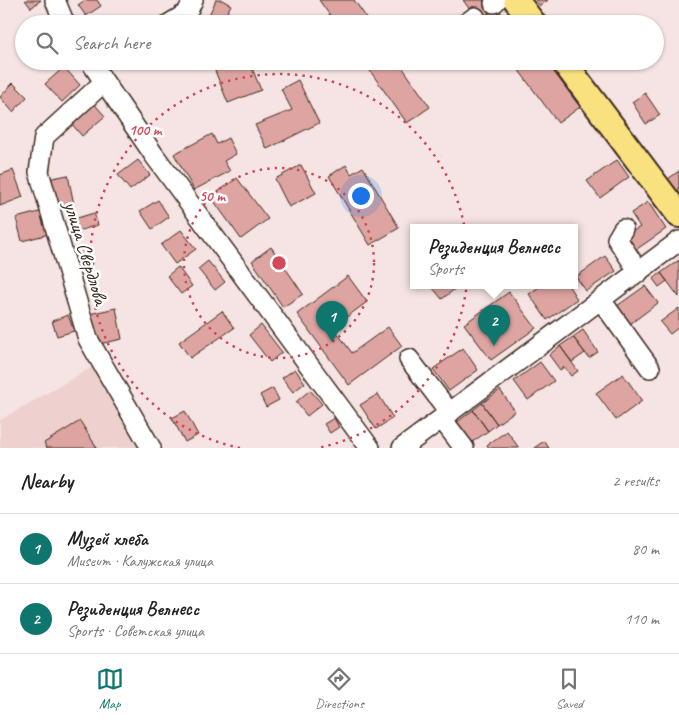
<!DOCTYPE html>
<meta charset="utf-8">
<style>
:root{--surface:#fff;--page:#f2f2f2;--text:#222;--muted:#767676;--line:#e0e0e0;--accent:#0f766e}
body{margin:0;font-family:Caveat,sans-serif;background:var(--page);color:var(--text)}
.you{position:absolute;left:360px;top:195px;width:18px;height:18px;margin:-12px;border:4px solid #fff;border-radius:50%;background:#1a73e8;box-shadow:0 0 0 8px #1a73e833}
.badge{display:grid;place-items:center;width:32px;height:32px;border-radius:50%;background:var(--accent);color:#fff;font-size:16px;font-weight:700}
.pin{position:absolute;translate:-50% -41px;filter:drop-shadow(0 1px 2px #0008)}
.pin::after{content:'';position:absolute;top:26px;width:18px;height:15px;background:inherit;clip-path:polygon(0 0,100% 0,50% 100%)}
.popup{position:absolute;left:410px;top:224px;width:168px;height:65px;box-sizing:border-box;display:grid;place-content:center;border-radius:0px;background:var(--surface);filter:drop-shadow(0 1px 4px #0005);font-size:16px;white-space:nowrap;color:var(--muted)}
.popup b{font-size:19px;color:var(--text)}
.popup::after{content:'';position:absolute;left:50%;top:100%;margin-left:-10px;border:10px solid transparent;border-top-color:var(--surface)}
.list{margin:0;padding:0;list-style:none}
h2{display:flex;justify-content:space-between;align-items:center;height:65px;margin:0;padding:0 20px;font-size:21px}
h2 small{font-size:16px;font-weight:400;color:var(--muted)}
.list li{display:grid;grid-template-columns:32px 1fr auto;gap:15px;align-items:center;box-sizing:border-box;height:70px;padding:0 20px;border-top:1px solid var(--line)}
.list b{display:block;font-size:19px;white-space:nowrap}
.list p{margin:0;font-size:16px;white-space:nowrap;color:var(--muted)}
.list em{font-size:16px;font-style:normal;color:var(--muted)}
.icon{flex:none;width:28px;height:28px;fill:none;stroke:currentColor;stroke-width:2;stroke-linecap:round;stroke-linejoin:round}
.map{position:relative;flex:none;width:679px;height:448px;overflow:hidden}
.search{position:absolute;background:var(--surface);box-shadow:0 1px 4px #0004;left:15px;right:15px;top:15px;height:55px;display:flex;align-items:center;gap:12px;box-sizing:border-box;padding:0 18px;border-radius:28px;color:var(--muted);font-size:19px}
.sheet{height:205px;background:var(--surface)}
nav{display:flex;justify-content:space-around;align-items:center;box-sizing:border-box;height:70px;border-top:1px solid var(--line);background:var(--surface);font-size:14px;color:var(--muted)}
nav a{display:grid;justify-items:center;gap:2px}
nav .on{color:var(--accent)}
.map>svg:first-child{display:block}
</style>
<div class="map">
<svg width="679" height="448" viewBox="0 0 679 448">
<rect width="100%" height="100%" fill="#f5e4e3"/>
<filter id="ink" filterUnits="userSpaceOnUse"><feTurbulence type="fractalNoise" baseFrequency=".02" numOctaves="2"/><feDisplacementMap in="SourceGraphic" scale="10" xChannelSelector="R" yChannelSelector="G"/><feConvolveMatrix kernelMatrix="1 2 1 2 8 2 1 2 1" color-interpolation-filters="sRGB"/></filter>
<g filter="url(#ink)">
<path fill="#eed1cf" d="M94 366 144 448H0V420Z"/>
<path fill="#dea4a1" stroke="#3b2a1e" d="M25 0H41L31 8Z
M85 0H97L101 6 86 16 78 5Z
M216 0H222L231 5 221 24 208 17Z
M319 0H354L366 17 356 24H336Z
M463 0H492L497 7 478 21Z
M535 0H548L540 6Z
M497 7 507 21 504 24H475Z
M211 61H249L261 90 228 103Z
M363 61H398L430 107 407 123Z
M512 61H546L580 107 558 123Z
M64 67 80 85 62 102 45 84Z
M298 80 319 123 267 149 255 125 292 110 281 89Z
M13 83 27 97 13 112 0 97Z
M645 93 660 115 646 124 632 102Z
M89 98 105 116 82 136 66 117Z
M212 134 217 144 228 138 236 154 224 161 230 171 194 190 174 154Z
M138 160 150 175 130 190 118 175Z
M617 160 629 177 600 198 587 181Z
M301 165 316 193 289 207 275 179Z
M346 165 351 174 363 167 399 228 370 245 329 176Z
M13 170 23 197 0 206V175Z
M679 171V194L668 179Z
M68 175 74 205 55 209 48 179Z
M237 178 268 219 241 239 211 197Z
M158 200 169 217 152 229 140 211Z
M648 202 666 229 634 251 625 236 640 227 631 213Z
M43 211 49 234 22 241 16 218Z
M94 213 98 225 78 231 74 219Z
M181 230 196 249 175 264 161 245Z
M86 246 92 264 75 270 69 251Z
M271 247 303 294 283 307 252 261Z
M605 256 616 271 586 291 576 277Z
M679 260V297L661 273Z
M208 261 225 282 215 290 198 269Z
M178 267 192 286 181 294 167 276Z
M661 273 667 281 659 287 653 279Z
M348 276 367 302 333 327 352 353 388 327 402 346 349 385 297 314Z
M437 285H460L442 299 433 288Z
M542 285H568L577 299 547 320 529 294Z
M645 286 658 303 630 324 617 306Z
M509 292 536 328 491 360 464 324Z
M116 308 122 339 95 345 89 314Z
M679 308V327L670 334 660 322Z
M222 311 234 328 190 358 179 342Z
M68 315 74 331 57 336 52 321Z
M261 325 282 352 270 362 249 335Z
M583 330 598 352 589 358 573 337Z
M573 337 585 353 572 362 560 346Z
M560 346 578 371 571 376 564 367 560 370 549 355Z
M463 348 478 370 449 391 433 369Z
M540 362 554 381 528 400 514 381Z
M295 369 305 383 293 392 282 378Z
M623 374 642 401 616 420 596 393Z
M273 388 279 400 266 407 260 395Z
M310 390 322 404 307 416 296 402Z
M500 390 515 411 497 424 482 403Z
M378 394 393 418 376 429 360 405Z
M482 403 497 424 488 431 473 410Z
M473 410 488 431 471 443 456 423Z
M185 411 198 435 185 442 172 418Z
M334 418 339 427 330 433 324 424Z
M80 421 97 448H47L44 443Z
M507 431 519 448H489L487 445Z
M544 441 549 448H534Z"/>
<g fill="none" stroke-linecap="round" stroke-linejoin="round">
<defs>
<path id="minor" d="M55 0 65 24
M494 3 497 0
M169 24 187 13 193 0
M465 24 475 17
M90 61 154 155 370 448
M104 82 44 137 39 172 88 339 151 448
M623 229 617 239 639 272
M601 300 650 368
M409 359 450 413
M442 419 464 448
M402 448 679 241"/>
<path id="major" d="M516 0 534 24
M563 61 679 215"/>
</defs>
<use href="#minor" stroke="#3b2a1e" stroke-width="22"/>
<use href="#major" stroke="#3b2a1e" stroke-width="28"/>
<use href="#minor" stroke="#fff" stroke-width="19"/>
<use href="#major" stroke="#fae180" stroke-width="24"/>
</g>
</g>
<g fill="none" stroke="#d1495b" stroke-width="2.5" stroke-dasharray="2.5 5">
<circle cx="279" cy="263" r="95"/>
<path d="M240 448A189 189 0 1 1 318 448"/>
</g>
<g text-anchor="middle" dominant-baseline="central" stroke-width="5" stroke-linejoin="round" paint-order="stroke">
<g font-size="20" fill="#3b2a1e" stroke="#fff">
<text transform="translate(86 253) rotate(73)">улица Свердлова</text>
</g>
</g>
<circle cx="279" cy="263" r="8" fill="#d1495b" stroke="#fff" stroke-width="2.5"/>
<g font-size="15" text-anchor="middle" font-weight="bold" fill="#d1495b" stroke="#fff" stroke-width="5" stroke-linejoin="round" paint-order="stroke">
<text x="145" y="135">100 m</text>
<text x="212" y="201">50 m</text>
</g>
</svg>
<div class="you"></div>
<div class="pin badge" style="left:332px;top:342px">1</div>
<div class="pin badge" style="left:494px;top:346px">2</div>
<div class="popup"><b>Резиденция Велнесс</b>Sports</div>
<div class="search"><svg class="icon" aria-label="search" viewBox="0 0 24 24"><circle cx="10" cy="10" r="6"/><path d="M15 15l6 6"/></svg>Search here</div>
</div>
<section class="sheet">
<h2>Nearby<small>2 results</small></h2>
<ul class="list">
<li><span class="badge">1</span><div><b>Музей хлеба</b><p>Museum · Калужская улица</p></div><em>80 m</em></li>
<li><span class="badge">2</span><div><b>Резиденция Велнесс</b><p>Sports · Советская улица</p></div><em>110 m</em></li>
</ul>
</section>
<nav>
<a class="on"><svg class="icon" aria-label="map" viewBox="0 0 24 24"><path d="M3 6l6-2 6 2 6-2v14l-6 2-6-2-6 2zM9 4v14M15 6v14"/></svg>Map</a>
<a><svg class="icon" aria-label="directions" viewBox="0 0 24 24"><path d="M12 3l9 9-9 9-9-9zM9 14v-3h6M13 9l2 2-2 2"/></svg>Directions</a>
<a><svg class="icon" aria-label="saved" viewBox="0 0 24 24"><path d="M7 4h10v16l-5-4-5 4z"/></svg>Saved</a>
</nav>
